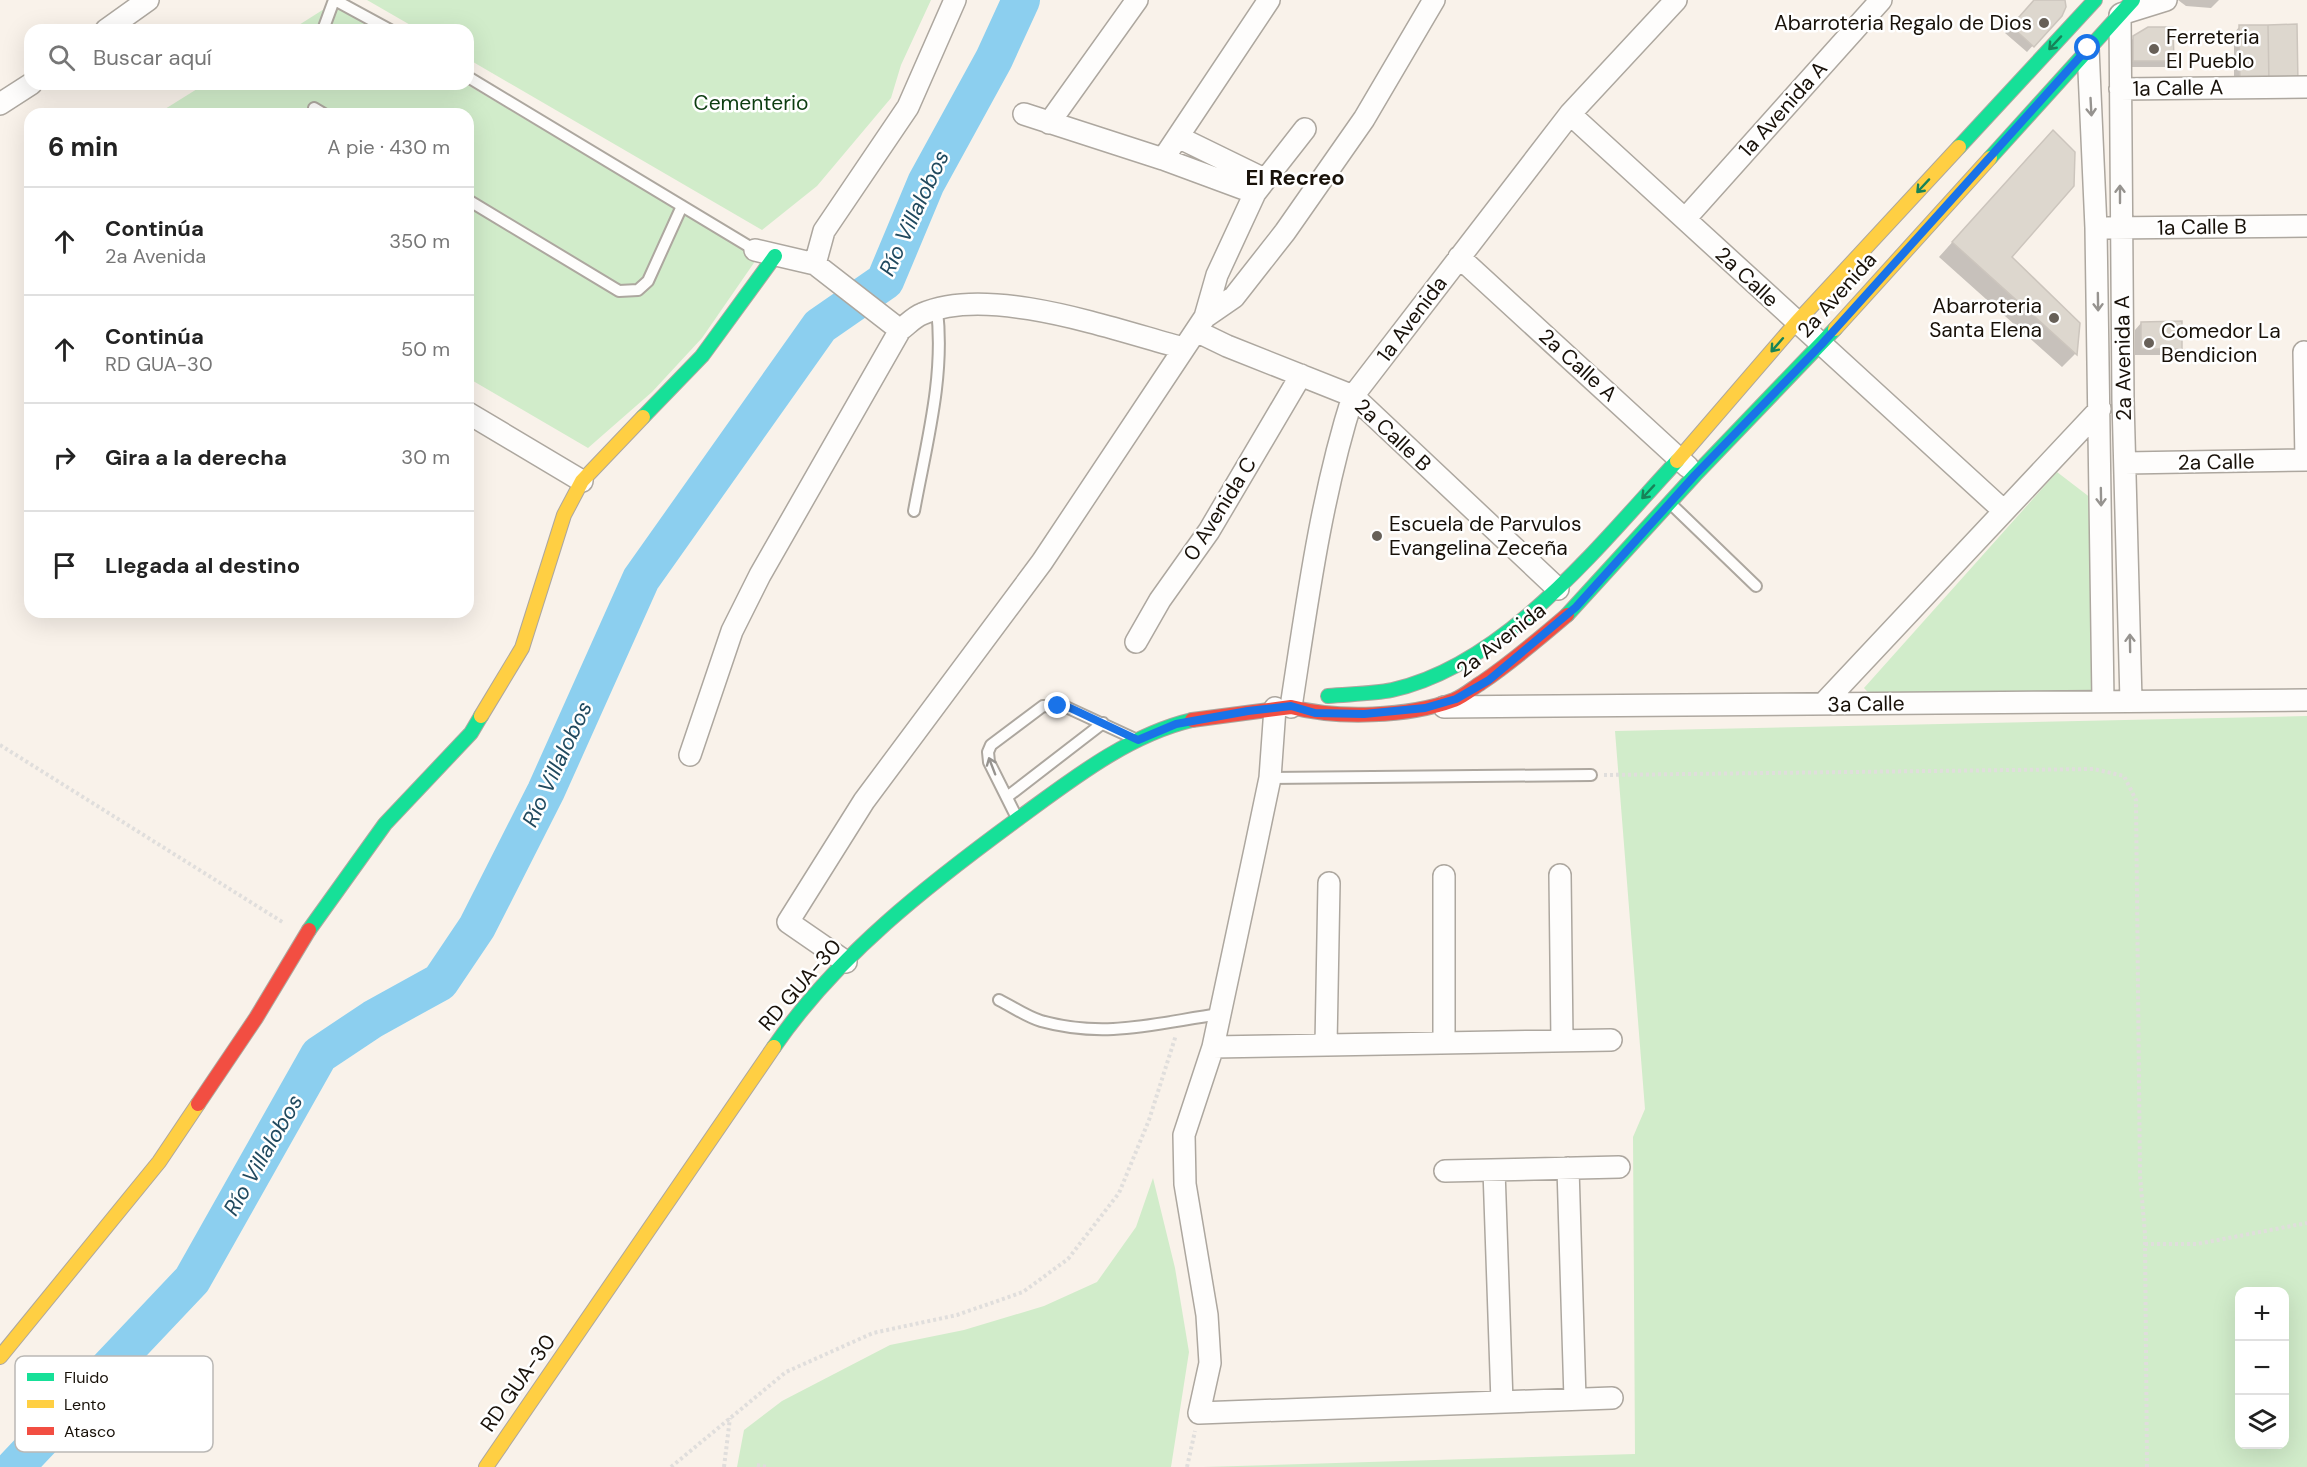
<!DOCTYPE html>
<html lang="es">
<meta charset="utf-8">
<style>
:root{--surface:#fff;--page:#f2f2f2;--text:#222;--muted:#767676;--line:#e0e0e0}
body{margin:0;font-family:"DM Sans",sans-serif;background:var(--page);color:var(--text)}
.controls{position:absolute;right:18px;bottom:18px;display:grid;overflow:hidden;border-radius:12px;box-shadow:0 6px 24px #0002}
.controls button{width:54px;height:54px;display:grid;place-items:center;padding:0;border:0;border-bottom:2px solid var(--line);background:var(--surface);color:var(--text);font:30px sans-serif}
.stop{position:absolute;width:18px;height:18px;margin:-14px;border:4px solid #1a73e8;border-radius:50%;background:#fff}
.stop.end{background:#1a73e8;border-color:#fff;box-shadow:0 2px 6px #0008}
.list{margin:0;padding:0;list-style:none}
h2{display:flex;justify-content:space-between;align-items:center;height:78px;margin:0;padding:0 24px;font-size:26px}
h2 small{font-size:20px;font-weight:400;color:var(--muted)}
.list li{display:grid;grid-template-columns:39px 1fr auto;gap:18px;align-items:center;box-sizing:border-box;height:108px;padding:0 24px;border-top:2px solid var(--line)}
.list b{display:block;font-size:22px;white-space:nowrap}
.list p{margin:0;font-size:20px;white-space:nowrap;color:var(--muted)}
.list em{font-size:20px;font-style:normal;color:var(--muted)}
.icon{flex:none;width:33px;height:33px;fill:none;stroke:currentColor;stroke-width:2;stroke-linecap:round;stroke-linejoin:round}
.map{position:relative;flex:none;width:2307px;height:1467px;overflow:hidden}
.search{position:absolute;background:var(--surface);box-shadow:0 6px 24px #0002;left:24px;top:24px;width:450px;height:66px;display:flex;align-items:center;gap:15px;box-sizing:border-box;padding:0 21px;border-radius:18px;color:var(--muted);font-size:22px}
.panel{position:absolute;background:var(--surface);box-shadow:0 6px 24px #0002;left:24px;top:108px;width:450px;height:510px;border-radius:18px}
.map>svg:first-child{display:block}
</style>
<div class="map">
<svg width="2307" height="1467" viewBox="0 0 2307 1467">
<rect width="100%" height="100%" fill="#f9f2ea"/>
<path fill="#d1ecca" fill-rule="evenodd" d="M367 0H931L901 65 891 98 817 186 762 230 468 59V30H419Z
M332 4 375 30H291Z
M205 84H466L758 257 702 338 652 392 588 448 468 378V114H157Z
M2057 472 2100 505 2099 693 1877 702 1864 688Z
M2307 716V1467H1203L1635 1454 1633 1137 1645 1109 1615 731ZM2240 1292H2284V1444H2240Z
M1153 1178 1175 1268 1189 1352 1171 1467H737L744 1430 782 1401 890 1345 964 1330 1044 1306 1097 1282 1136 1227Z"/>
<path fill="#0003" d="M2035 0H2064L2060 15 2027 52 2005 33Z
M2178 0H2219L2211 8 2186 6Z
M2240 26 2296 83 2234 92V33Z
M2134 38 2173 61 2166 67H2127V44Z
M2039 145 2010 258 2078 323 2075 354 2062 367 1939 257Z
M2141 323 2180 348 2174 355H2135V330Z"/>
<g fill="none" stroke-linecap="round" stroke-linejoin="round">
<path stroke="#8ccfef" stroke-width="38" d="M15 1467 192 1280 319 1055 373 1019 440 982 477 927 546 791 641 579 820 326 885 281 926 183 994 59 1021 0"/>
</g>
<path fill="#ddd7ce" stroke="#ccc5bd" stroke-width="1.5" d="M2034 0H2065L2066 7 2062 16 2034 47 2011 26Z
M2297 24 2298 84H2269L2268 25Z
M2239 25H2268L2269 84 2240 86Z
M2148 27H2173L2174 61H2133V36Z
M2053 130 2075 152 2074 186 2012 257 2080 323 2077 355 1952 242Z
M2182 321V349H2141V322Z"/>
<g fill="none" stroke-linecap="round" stroke-linejoin="round">
<defs>
<path id="lane" d="M335 0 390 30
M323 30 334 0
M468 77 755 250
M314 108 324 114
M468 200 619 291 638 290 648 281 682 206
M1672 505 1756 586
M914 511C926 445 945 377 937 310
M1270 778 1591 775
M1007 797 1103 723
M1016 816 989 762 988 752 991 745 1043 706 1066 707 1133 738
M999 1000C1013 1007 1027 1017 1041 1021 1106 1039 1156 1023 1220 1014"/>
<path id="street" d="M2121 14 2166 0
M2120 15 2123 400 2131 701
M106 30 148 0
M2088 48 2096 228 2103 701
M2120 89 2307 87
M0 104 31 84
M1024 114 1163 159 1255 193
M1570 114 2004 511
M1049 123 1137 0
M1178 137 1264 179
M1163 159 1269 0
M1685 219 1881 0
M2106 228 2307 226
M755 250 815 264 900 330
M1459 257 1688 467
M815 264 824 231 908 107 955 0
M1205 317 1217 275 1255 193 1305 129
M1196 331 1227 346 1353 396 1558 589
M2304 352 2306 460
M468 413 582 481
M2125 463 2307 460
M1136 642 1160 600 1209 531 1301 375
M1823 704 2100 409
M1291 707C1307 603 1321 496 1353 396L1570 114 1676 0
M1444 707 2307 700
M1275 708 1270 778 1256 845 1213 1047 1184 1135 1185 1184 1207 1315 1210 1363 1199 1413 1612 1398
M690 755 732 631 760 575 900 330C907 325 914 317 922 314 989 284 1115 330 1183 348
M1560 875 1562 1041
M1444 876V1043
M846 962 788 922 864 801 1042 562 1205 317 1234 297 1285 232 1364 119 1434 0
M1326 1045 1329 883
M1213 1047 1611 1040
M1568 1168 1575 1399
M1494 1170 1502 1402
M1445 1171 1619 1167"/>
<path id="fast" d="M1959 147 2095 0
M1990 158 2133 0
M643 417 702 356 775 256
M1567 615 1695 475 1835 329
M1328 696C1349 694 1372 694 1392 690 1506 665 1601 543 1677 461
M309 930 385 824 471 733 481 716
M774 1047C837 955 929 884 1019 818 1071 780 1128 735 1192 720"/>
<path id="slow" d="M1835 329 1990 158
M1677 461 1796 323 1959 147
M481 716 522 648 564 515 582 481 643 417
M0 1357 159 1162 198 1104
M486 1467 774 1047"/>
<path id="jam" d="M1291 707C1338 719 1408 717 1454 700 1464 696 1473 688 1481 683 1512 662 1539 639 1567 615
M1192 720 1291 707
M198 1104 256 1018 309 930"/>
</defs>
<use href="#lane" stroke="#ada79f" stroke-width="14"/>
<use href="#street" stroke="#ada79f" stroke-width="24"/>
<use href="#fast" stroke="#ada79f" stroke-width="16"/>
<use href="#slow" stroke="#ada79f" stroke-width="16"/>
<use href="#jam" stroke="#ada79f" stroke-width="16"/>
<path stroke="#e0dedc" stroke-width="4" stroke-dasharray="3 3" stroke-linecap="butt" d="M0 745 284 923
M1604 775 2094 769 2124 776 2136 800 2140 1176 2145 1234 2147 1467
M2145 1244H2197L2307 1223
M757 1465 767 1467
M671 1467 786 1372 873 1333 957 1315 1023 1292 1068 1259 1119 1193 1149 1120 1176 1035
M724 1467 730 1418
M1187 1467 1195 1431"/>
<use href="#lane" stroke="#fefdfc" stroke-width="10"/>
<use href="#street" stroke="#fefdfc" stroke-width="21"/>
<use href="#fast" stroke="#16e098" stroke-width="14"/>
<use href="#slow" stroke="#ffcf43" stroke-width="14"/>
<use href="#jam" stroke="#f24e42" stroke-width="14"/>
</g>
<defs><path id="oneway-shaft" d="M-6 0H5M1.5-3L5.5 0L1.5 3" fill="none" stroke-width="1.6" stroke-linecap="round" stroke-linejoin="round" transform="scale(1.5)"/></defs>
<g stroke="#178358">
<use href="#oneway-shaft" transform="translate(2055 43) rotate(133)"/>
<use href="#oneway-shaft" transform="translate(1923 186) rotate(133)"/>
<use href="#oneway-shaft" transform="translate(1777 345) rotate(131)"/>
<use href="#oneway-shaft" transform="translate(1648 492) rotate(133)"/>
</g>
<g stroke="#96938f">
<use href="#oneway-shaft" transform="translate(2091 107) rotate(87)"/>
<use href="#oneway-shaft" transform="translate(2120 194) rotate(-90)"/>
<use href="#oneway-shaft" transform="translate(2098 302) rotate(89)"/>
<use href="#oneway-shaft" transform="translate(2101 497) rotate(89)"/>
<use href="#oneway-shaft" transform="translate(2130 643) rotate(-91)"/>
<use href="#oneway-shaft" transform="translate(992 766) rotate(-111)"/>
</g>
<g fill="none" stroke-linecap="round" stroke-linejoin="round">
<path stroke="#1a73e8" stroke-width="8" d="M1058 706H1066L1138 740 1176 724 1248 711 1291 706 1315 713 1364 714 1425 708 1456 699 1489 680 1576 607 1695 475 1821 345 2088 48"/>
</g>
<g fill="#676058" stroke="#fff" stroke-width="2">
<circle cx="2044" cy="23" r="6"/>
<circle cx="2154" cy="49" r="6"/>
<circle cx="2054" cy="318" r="6"/>
<circle cx="2149" cy="343" r="6"/>
<circle cx="1377" cy="536" r="6"/>
</g>
<g text-anchor="middle" dominant-baseline="central" stroke-width="5" stroke-linejoin="round" paint-order="stroke">
<g font-size="21" fill="#181109" stroke="#fff" text-anchor="start">
<text x="2032" y="23" text-anchor="end">Abarroteria Regalo de Dios</text>
<text x="2166" y="37">Ferreteria<tspan x="2166" dy="24">El Pueblo</tspan></text>
<text x="2042" y="306" text-anchor="end">Abarroteria<tspan x="2042" dy="24">Santa Elena</tspan></text>
<text x="2161" y="331">Comedor La<tspan x="2161" dy="24">Bendicion</tspan></text>
<text x="1389" y="524">Escuela de Parvulos<tspan x="1389" dy="24">Evangelina Zeceña</tspan></text>
</g>
<g font-size="21" fill="#181109" stroke="#fff">
<text transform="translate(2178 88) rotate(-1)">1a Calle A</text>
<text transform="translate(1783 109) rotate(-48)">1a Avenida A</text>
<text transform="translate(2202 227) rotate(-1)">1a Calle B</text>
<text transform="translate(1747 277) rotate(43)">2a Calle</text>
<text transform="translate(1837 295) rotate(-48)">2a Avenida</text>
<text transform="translate(1412 319) rotate(-53)">1a Avenida</text>
<text transform="translate(2123 358) rotate(-91)">2a Avenida A</text>
<text transform="translate(1578 365) rotate(42)">2a Calle A</text>
<text transform="translate(1393 435) rotate(43)">2a Calle B</text>
<text transform="translate(2216 462) rotate(-1)">2a Calle</text>
<text transform="translate(1220 509) rotate(-58)">0 Avenida C</text>
<text transform="translate(1501 640) rotate(-38)">2a Avenida</text>
<text transform="translate(1866 704) rotate(-1)">3a Calle</text>
<text transform="translate(800 985) rotate(-49)">RD GUA-30</text>
<text transform="translate(518 1383) rotate(-55)">RD GUA-30</text>
</g>
<g font-size="21" fill="#0d3d11" stroke="#fff">
<text x="751" y="103">Cementerio</text>
</g>
<g font-size="22" font-weight="bold" fill="#181109" stroke="#fff">
<text x="1295" y="177">El Recreo</text>
</g>
<g font-size="22" font-style="italic" fill="#214a5f" stroke="#fff">
<text transform="translate(914 213) rotate(-65)">Río Villalobos</text>
<text transform="translate(557 764) rotate(-65)">Río Villalobos</text>
<text transform="translate(263 1155) rotate(-60)">Río Villalobos</text>
</g>
</g>
<rect x="15" y="1356" width="198" height="96" rx="9" fill="#fff" stroke="#bab8b5" stroke-width="1.5"/>
<rect x="27" y="1373" width="27" height="8" fill="#16e098"/>
<rect x="27" y="1400" width="27" height="8" fill="#ffcf43"/>
<rect x="27" y="1427" width="27" height="8" fill="#f24e42"/>
<g font-size="16" fill="#181109">
<text x="64" y="1383">Fluido</text>
<text x="64" y="1410">Lento</text>
<text x="64" y="1437">Atasco</text>
</g>
</svg>
<div class="controls">
<button>+</button>
<button>−</button>
<button><svg class="icon" aria-label="layers" viewBox="0 0 24 24"><path d="M12 4l9 5-9 5-9-5zM3 14l9 5 9-5"/></svg></button>
</div>
<div class="stop" style="left:2088px;top:48px"></div>
<div class="stop end" style="left:1058px;top:706px"></div>
<div class="search"><svg class="icon" aria-label="search" viewBox="0 0 24 24"><circle cx="10" cy="10" r="6"/><path d="M15 15l6 6"/></svg>Buscar aquí</div>
<section class="panel">
<h2>6 min<small>A pie · 430 m</small></h2>
<ul class="list">
<li><svg class="icon" aria-label="ahead" viewBox="0 0 24 24"><path d="M12 20V5M6 11l6-6 6 6"/></svg><div><b>Continúa</b><p>2a Avenida</p></div><em>350 m</em></li>
<li><svg class="icon" aria-label="ahead" viewBox="0 0 24 24"><path d="M12 20V5M6 11l6-6 6 6"/></svg><div><b>Continúa</b><p>RD GUA-30</p></div><em>50 m</em></li>
<li><svg class="icon" aria-label="right" viewBox="0 0 24 24"><path d="M7 20v-9h11M14 6l5 5-5 5"/></svg><div><b>Gira a la derecha</b></div><em>30 m</em></li>
<li><svg class="icon" aria-label="arrive" viewBox="0 0 24 24"><path d="M6 21V4h12l-3 4 3 4H6"/></svg><div><b>Llegada al destino</b></div></li>
</ul>
</section>
</div>
